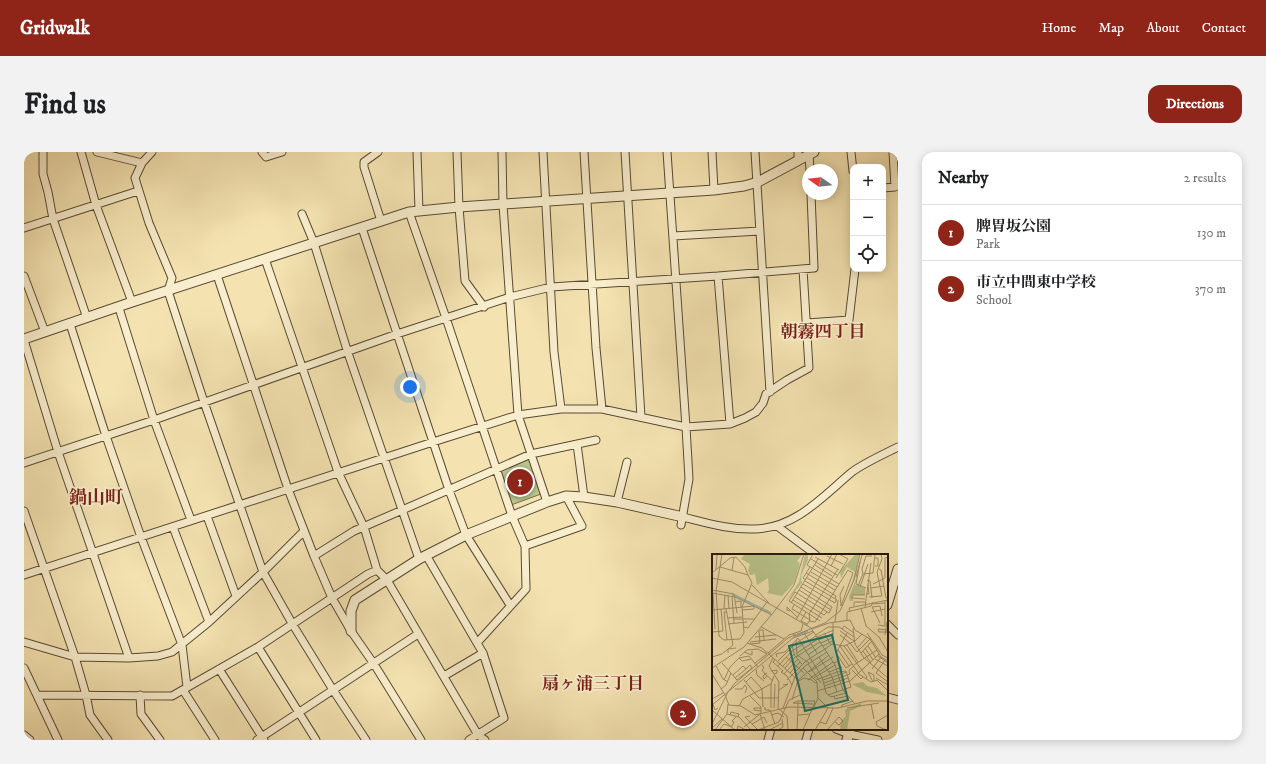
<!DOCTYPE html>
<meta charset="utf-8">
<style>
:root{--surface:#fff;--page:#f2f2f2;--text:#202124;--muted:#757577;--line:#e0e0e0;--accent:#8f2418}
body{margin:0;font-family:"IM FELL DW Pica","Noto Serif JP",serif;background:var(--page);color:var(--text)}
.controls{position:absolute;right:12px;top:12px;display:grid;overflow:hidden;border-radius:8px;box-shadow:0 2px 10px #0003}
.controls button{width:36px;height:36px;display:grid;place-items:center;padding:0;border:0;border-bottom:1px solid var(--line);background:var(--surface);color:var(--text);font:20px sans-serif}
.compass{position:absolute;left:778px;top:12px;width:36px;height:36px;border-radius:50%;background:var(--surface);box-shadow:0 2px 10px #0003;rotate:284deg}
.you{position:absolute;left:386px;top:235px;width:14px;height:14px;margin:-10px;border:3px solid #fff;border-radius:50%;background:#1a73e8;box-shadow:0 0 0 6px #1a73e833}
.badge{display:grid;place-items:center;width:26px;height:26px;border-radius:50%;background:var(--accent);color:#fff;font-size:13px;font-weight:700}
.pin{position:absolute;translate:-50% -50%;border:2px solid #fff;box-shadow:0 1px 4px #0006}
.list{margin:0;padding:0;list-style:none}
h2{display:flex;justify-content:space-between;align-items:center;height:52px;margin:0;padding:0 16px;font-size:17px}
h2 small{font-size:13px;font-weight:400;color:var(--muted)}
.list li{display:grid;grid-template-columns:26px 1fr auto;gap:12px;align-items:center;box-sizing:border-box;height:56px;padding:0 16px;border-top:1px solid var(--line)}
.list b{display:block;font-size:15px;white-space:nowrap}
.list p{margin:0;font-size:13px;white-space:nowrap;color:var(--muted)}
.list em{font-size:13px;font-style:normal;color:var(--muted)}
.icon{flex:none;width:22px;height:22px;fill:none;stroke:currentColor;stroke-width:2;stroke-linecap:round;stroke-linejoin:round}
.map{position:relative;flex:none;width:874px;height:588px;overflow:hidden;border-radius:12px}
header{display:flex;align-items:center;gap:24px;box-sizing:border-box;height:56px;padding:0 20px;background:var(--accent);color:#fff}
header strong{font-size:19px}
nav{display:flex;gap:22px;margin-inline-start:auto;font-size:14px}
.intro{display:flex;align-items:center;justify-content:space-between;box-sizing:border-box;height:96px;padding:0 24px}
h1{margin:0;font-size:28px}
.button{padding:10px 18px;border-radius:12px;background:var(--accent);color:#fff;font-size:14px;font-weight:700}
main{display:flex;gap:24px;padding:0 24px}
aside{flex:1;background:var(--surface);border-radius:12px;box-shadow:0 2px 10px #0003}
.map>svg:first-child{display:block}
</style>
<header>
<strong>Gridwalk</strong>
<nav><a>Home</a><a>Map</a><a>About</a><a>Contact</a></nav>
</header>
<div class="intro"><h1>Find us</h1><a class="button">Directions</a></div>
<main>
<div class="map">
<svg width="874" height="588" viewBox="0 0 874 588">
<rect width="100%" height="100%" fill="#f4e3b1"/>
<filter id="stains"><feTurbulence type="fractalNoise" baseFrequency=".005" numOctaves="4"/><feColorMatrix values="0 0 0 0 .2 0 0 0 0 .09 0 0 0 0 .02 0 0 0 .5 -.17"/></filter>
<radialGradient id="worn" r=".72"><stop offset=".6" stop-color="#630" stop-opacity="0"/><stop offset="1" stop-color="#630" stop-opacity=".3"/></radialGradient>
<path fill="#bac48c" stroke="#6f6e4a" d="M505 306 517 342 487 353 476 318Z"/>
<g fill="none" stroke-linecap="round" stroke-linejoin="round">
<defs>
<path id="minor" d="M19 0V22L24 40 29 67 63 166
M57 0 72 53 108 150
M73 0 118 11
M128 0 118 11 111 26 125 71 148 126 144 139 180 250 239 420 269 473 309 538 342 588
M238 0 242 5 258 0
M354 0 340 10V15L357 69
M393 0 395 59
M433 0 435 55 441 129 460 155
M478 0 479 53 494 263 523 350
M519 0 530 200 537 257
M560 0 572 196 578 257
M601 0 617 265
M643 0 662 275 665 327 657 373
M688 0 690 38
M731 0 746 240
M774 0V9
M827 0 829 19
M785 3 786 18
M859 36 871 35 869 0
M385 60 422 166 488 364 501 394
M278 62 290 91 324 201 395 407
M0 76 114 39
M338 76 425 338 442 383 486 453
M649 84 736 79
M241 107 314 320 340 375 353 418 363 428 454 583 461 588
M193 123 264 337 290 404 308 446 327 479 350 512 397 588
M0 124 21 180
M694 124 706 272
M95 156 130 268 167 368
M783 171 825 168 831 117
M46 172 82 284 117 385 158 493 163 535
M0 188 34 300 105 506
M553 292 560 345
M0 311 130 268 373 182 486 145 527 135 694 124 790 116 787 42
M593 350 603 310
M0 359 51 505 62 543 66 563 84 588
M183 364 212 444
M659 365C683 371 706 378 731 377 772 376 799 344 828 320 840 311 860 302 874 295
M753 374 792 403
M149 375 185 470
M402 403 453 491
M290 404 330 379 507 302 572 288
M0 423 409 290 494 263 537 257H578L662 275 706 272 721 266 732 260 739 251 742 242 763 228 785 216 779 117
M863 472 874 483
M0 490 51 505 105 506 134 504 148 500 185 470 239 420 280 379
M234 495 292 588
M0 516 34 588
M195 517 240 588
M420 524 459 501
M159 538 191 588
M13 543 148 544 234 495 344 422 353 418
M116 543 117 562 136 588
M863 545 874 548
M812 577 825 582 854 588
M0 583 6 588
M233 588 394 482
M445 588 480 566 459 501 453 491 502 437 501 394 558 374 542 344
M744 588 747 577
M782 588 785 577"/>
<path id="tertiary" d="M0 187 108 150 385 60 435 55 690 38 720 34 734 30 790 0
M863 453 874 417
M327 479V459L331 448 395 407 442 383 523 350 542 344 560 345 593 350 659 365
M823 588 826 577"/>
</defs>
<use href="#minor" stroke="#584a33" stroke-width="9"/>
<use href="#tertiary" stroke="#584a33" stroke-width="11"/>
<use href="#minor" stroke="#f8edcc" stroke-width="7"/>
<use href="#tertiary" stroke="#f8edcc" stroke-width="9"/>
</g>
<g text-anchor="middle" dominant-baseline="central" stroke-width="3.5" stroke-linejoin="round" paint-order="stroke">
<g font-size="17" font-weight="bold" fill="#7a1f14" stroke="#f8edcc">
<text x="799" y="180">朝霧四丁目</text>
<text x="569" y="532">扇ヶ浦三丁目</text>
</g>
<g font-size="18" font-weight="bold" fill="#7a1f14" stroke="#f8edcc">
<text x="72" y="346">鍋山町</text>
</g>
</g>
<g transform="translate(688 402)">
<rect width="176" height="176" fill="#f4e3b1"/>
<path d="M33 0H91L85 7 88 9 82 29 70 42 55 39 57 36 56 24 45 31 43 20 38 21 36 16 38 10 29 5ZM93 0H96V6L89 22 90 29 73 49 87 28ZM143 1H147L144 21 136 42 143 18 135 13 129 24 128 17ZM146 20 143 31 153 34V41H140L141 47H138L137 43ZM151 128 155 132 165 134 175 142 155 138 140 130ZM149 149V152L138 157 135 176H128L129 167 134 162 133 156Z" fill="#bac48c"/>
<path fill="none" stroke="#9cbdb1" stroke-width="2" d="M20 40 59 59M81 80 83 82 96 77"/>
<path fill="none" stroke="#a1916e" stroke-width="1" d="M101 0 95 11 127 30M169 0 170 5 165 18 170 42M115 2 131 10M103 3 127 16M99 5 125 21M148 8 144 30 154 34M103 11 120 22M119 12 125 0M163 12H166V4H163M8 13 36 21 40 29 30 53 32 79 28 85 12 86 7 82 4 37 10 0M167 15 169 16 174 44H176M4 16 5 0M20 16 22 4M99 18 125 33M0 19 18 4 24 3 33 13 36 21M94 19 123 36M151 20 161 19 163 0M144 23 150 1 153 0M0 24 20 28 99 74 123 111 131 136 143 150M95 24 124 42 123 45M124 24 136 5 127 0M94 26 91 24 98 13M155 26 158 27 160 44M93 27 125 46M91 30 123 49 124 46M161 30 173 24V4L176 3M40 31 57 49M146 32 151 20 150 15 154 2H160M89 33 120 53 117 59 83 38 77 47 108 67M148 33 156 10M159 34 172 32M0 36 22 40 25 59M87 36 119 56M0 39 23 43 60 61M1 39 3 75M154 40H157L156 31M16 41 17 55M20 43 22 69M83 43 112 61 115 58M157 43 170 42M153 45 140 44V41H153M81 46 110 64M23 48 29 47V53M79 49 106 5M160 50 173 49M82 51 80 55 98 66M142 52V48H153M153 53 159 9M149 54 154 72 167 83 176 98M12 55 13 41M0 56 42 52V55L30 56M78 57 75 56V53L85 63M138 57 137 54 176 46M15 58H12L15 86M94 58 89 67 95 70M159 58 173 55M16 64 30 63M21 65H43M84 66 120 0M135 66V58L159 52 161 48M97 67 103 68 136 16 141 19 129 52 128 41 132 32M121 68V90M123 68 126 46M168 69 160 53 168 52 170 62M16 70 35 68M166 71 173 72V47M94 72 98 66 97 60 126 15M32 73 36 74 55 48M49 73 72 85M141 74 143 90 152 104 176 124M100 75 117 69 138 66 143 76 158 85 169 103 176 107M130 75 132 72 142 79M48 76H51L52 86M175 76 166 75 167 78H176M128 77 142 87M0 78 11 77 9 55M92 79 105 99M112 79 119 91M135 79 124 99 134 114 140 110M155 79 170 101 176 104M104 81 116 73H127L142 83M128 81 138 89 145 98 158 85M173 81 175 68M43 83 64 81M105 83 122 76M84 86 85 101 97 109M107 86 122 79M38 88 64 85M35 89 50 94 87 127 92 124 100 126 103 129 105 128M109 89 122 83M38 90 48 89 47 76M135 91 146 108M80 92 83 102 90 110M111 92 122 86M128 92 147 120 159 128 165 126 176 137M132 92 155 123 154 125M156 92 164 104M145 94 155 83M153 94 161 106M126 96 137 112M151 97 159 109M32 98 40 101V97M16 99V95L24 94M56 99 77 81 89 77 91 70M85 99 106 85M149 99 159 88M96 101 110 91M28 102 35 96 46 95 55 100M166 102 176 109M0 103 10 100 21 91 14 55M65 103 64 100 73 98 86 84 110 123 114 139 119 143 134 139M74 103 92 119M84 103 108 88M107 103 120 123 125 138M27 104 30 107 39 105M61 104 57 112 67 128 66 155M63 105 61 108 71 117 69 118 75 122 80 131M163 105 176 112M173 106 164 119 176 128M66 107 84 89 102 78M10 109 25 126 40 114M43 109 55 100M122 109 126 107 130 116M96 110 109 129M50 111 52 114 50 116 53 120 55 119M142 111 165 96M4 112 11 125 16 128M66 112 80 97 104 82M71 112 82 100M0 114 32 93 61 59 82 31 92 0M73 114 83 103M91 114 105 128 106 144 102 153M44 115 45 121 52 127M160 115 169 103M140 116 149 125 151 123M59 117 65 116V119L62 120M97 118 121 103M117 118 130 113M78 119 88 108M0 120 13 141M72 120 86 105M21 121 31 112 34 115 38 111 40 114M55 122 52 125 51 122 53 120 61 127M23 124 34 115M102 124 123 111M164 124 176 131M12 126 18 113 27 104 37 102 46 113M32 126 47 144H66M75 126 94 107 113 95 120 90 132 92 143 87 150 80M96 126 121 108M104 126 125 118 134 117 139 133 116 141M111 126 135 118M34 128 39 123 50 135M161 128 156 118 162 121V127M112 129 138 120 137 116 142 112M112 132 136 124M9 135 14 131 19 119M23 135H30L33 131 35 134 33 139M50 135 51 153M67 136 76 130 71 131M105 137 138 127 167 100M13 141 17 151 29 152 43 161 77 153 126 154 155 147H176M38 142 49 153V160M122 142 123 145 136 142M0 145 11 139M80 146 86 126 117 101M86 147 81 149 101 150M0 148 3 156 6 154M159 150 162 165M0 151 81 84 101 77M27 152 31 145 59 130 62 122M53 153V156H58L63 170M86 153V147H103L101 153M129 153 130 151 141 147M59 154V130M62 154 63 130M71 154 83 123 93 112 115 98M135 154 167 149M67 155 75 162 76 176M0 156 23 176M49 157 42 156V154H49M15 160 27 163 39 176M18 161 19 158 27 160 26 163M59 161 66 159 72 163M86 161 98 160M38 162 33 163 46 176M108 168 114 170 121 154M0 170 16 138 23 129 76 84 113 69 128 57 142 26 148 0M40 170 52 163 55 169M20 172 22 168 20 167 25 162M32 173 48 160 53 176M0 174 10 165M3 176 15 160 16 150M7 176 12 170 20 173M25 176 26 172 34 176M46 176 67 168 77 146 88 141M57 176 71 169M66 176 71 173 70 165M85 176 86 153M91 176 101 153M103 176 116 154 106 144M115 176 127 163 131 167 127 171 123 168M174 176 165 172 164 168 176 161"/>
<path fill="#0f766e" fill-opacity="0.15" stroke="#0f766e" stroke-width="2" d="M120 81 136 146 93 157 77 92Z"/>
<rect width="176" height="176" fill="none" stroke="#241709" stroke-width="2"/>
</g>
<rect width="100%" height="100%" filter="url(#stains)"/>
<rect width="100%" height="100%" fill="url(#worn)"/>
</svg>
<div class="controls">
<button>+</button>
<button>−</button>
<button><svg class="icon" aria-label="locate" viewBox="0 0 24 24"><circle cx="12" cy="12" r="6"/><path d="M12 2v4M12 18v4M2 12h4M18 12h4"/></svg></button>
</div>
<svg class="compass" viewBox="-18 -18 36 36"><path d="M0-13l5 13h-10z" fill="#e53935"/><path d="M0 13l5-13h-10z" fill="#757577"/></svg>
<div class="you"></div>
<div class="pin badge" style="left:496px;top:330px">1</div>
<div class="pin badge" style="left:659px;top:561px">2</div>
</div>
<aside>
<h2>Nearby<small>2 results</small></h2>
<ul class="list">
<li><span class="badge">1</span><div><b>脾胃坂公園</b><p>Park</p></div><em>130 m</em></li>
<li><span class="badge">2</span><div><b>市立中間東中学校</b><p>School</p></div><em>370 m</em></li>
</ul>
</aside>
</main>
